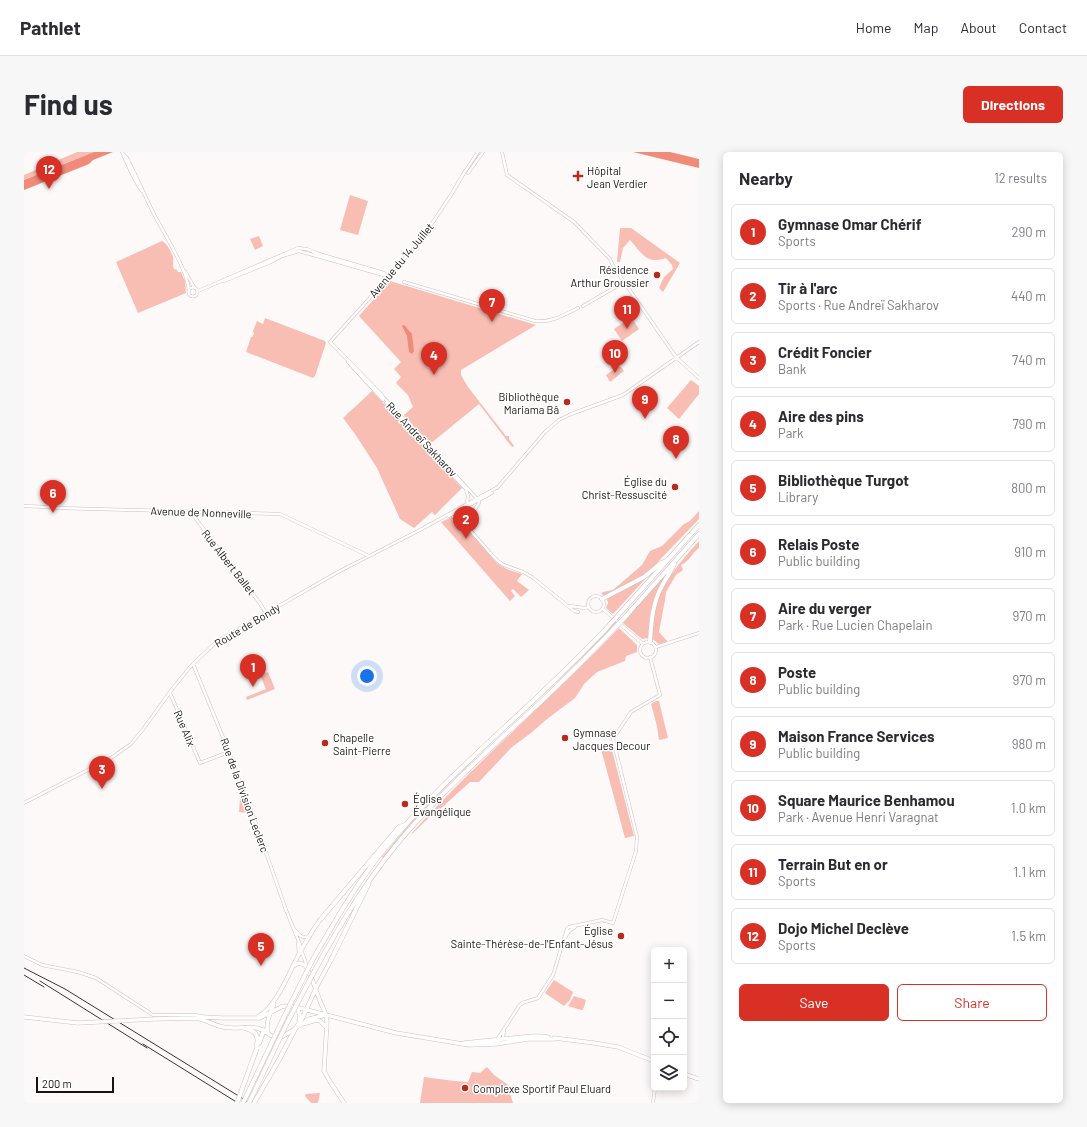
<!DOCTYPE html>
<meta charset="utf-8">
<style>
:root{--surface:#fff;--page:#f7f7f7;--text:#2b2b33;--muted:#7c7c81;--line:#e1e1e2;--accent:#d93025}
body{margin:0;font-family:Barlow,sans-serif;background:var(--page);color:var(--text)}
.controls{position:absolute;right:12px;bottom:12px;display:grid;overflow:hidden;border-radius:6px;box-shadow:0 2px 10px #0003}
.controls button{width:36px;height:36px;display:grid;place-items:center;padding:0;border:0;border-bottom:1px solid var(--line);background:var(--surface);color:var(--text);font:20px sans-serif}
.scale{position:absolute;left:12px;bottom:10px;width:78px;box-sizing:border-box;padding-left:4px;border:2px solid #191412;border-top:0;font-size:11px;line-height:14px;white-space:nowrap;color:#191412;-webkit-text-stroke:3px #fff;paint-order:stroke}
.you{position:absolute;left:343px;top:524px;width:14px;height:14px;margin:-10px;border:3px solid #fff;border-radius:50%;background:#1a73e8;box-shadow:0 0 0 6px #1a73e833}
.badge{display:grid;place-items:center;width:26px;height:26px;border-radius:50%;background:var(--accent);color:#fff;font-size:13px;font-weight:700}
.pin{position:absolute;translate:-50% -33px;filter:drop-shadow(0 1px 2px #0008)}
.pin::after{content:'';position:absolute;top:21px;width:14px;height:12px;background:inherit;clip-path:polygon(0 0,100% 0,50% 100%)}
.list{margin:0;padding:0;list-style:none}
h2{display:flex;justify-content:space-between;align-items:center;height:52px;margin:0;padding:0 16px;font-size:17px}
h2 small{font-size:13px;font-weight:400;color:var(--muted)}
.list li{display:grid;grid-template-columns:26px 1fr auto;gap:12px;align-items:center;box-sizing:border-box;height:56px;margin:0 8px 8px;padding:0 8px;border:1px solid var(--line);border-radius:6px}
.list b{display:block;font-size:15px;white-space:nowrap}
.list p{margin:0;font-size:13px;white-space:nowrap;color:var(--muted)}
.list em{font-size:13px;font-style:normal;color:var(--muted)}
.actions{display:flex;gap:8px;padding:12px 16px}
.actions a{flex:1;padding:9px 0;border:1px solid var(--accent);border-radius:6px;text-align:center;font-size:14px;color:var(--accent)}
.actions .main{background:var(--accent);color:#fff}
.icon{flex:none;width:22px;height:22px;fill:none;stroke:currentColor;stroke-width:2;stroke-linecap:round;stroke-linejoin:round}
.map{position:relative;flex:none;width:675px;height:951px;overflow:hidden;border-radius:6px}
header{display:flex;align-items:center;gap:24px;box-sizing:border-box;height:56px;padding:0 20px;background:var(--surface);border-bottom:1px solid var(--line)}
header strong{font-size:19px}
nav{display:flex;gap:22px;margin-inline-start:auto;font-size:14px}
.intro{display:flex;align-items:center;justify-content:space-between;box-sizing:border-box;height:96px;padding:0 24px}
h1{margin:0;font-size:28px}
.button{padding:10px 18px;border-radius:6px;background:var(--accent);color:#fff;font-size:14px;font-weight:700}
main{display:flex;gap:24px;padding:0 24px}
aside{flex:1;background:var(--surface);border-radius:6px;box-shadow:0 2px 10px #0003}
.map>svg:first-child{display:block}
</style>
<header>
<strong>Pathlet</strong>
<nav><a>Home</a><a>Map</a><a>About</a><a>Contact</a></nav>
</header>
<div class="intro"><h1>Find us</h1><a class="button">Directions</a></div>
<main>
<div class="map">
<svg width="675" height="951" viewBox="0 0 675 951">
<rect width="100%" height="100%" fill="#fdf9f9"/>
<path fill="#f8beb3" d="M53 0H70L0 28V23Z
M326 43 344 49 334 83 316 78Z
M596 76H607L656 111 639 140 635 136 640 125 649 117 648 113 642 106C622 113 618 101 606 88L599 96 596 110H593Z
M235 84 237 89 236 90 237 89 239 94 231 98 226 87Z
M138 89C143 91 147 100 149 105 150 110 148 112 150 117L153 118 154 120H157L161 129 162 141 114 161 92 110Z
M366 129 512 173 437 218V223L444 235 482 284H485V287L490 294 488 295 455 252 406 292 380 263 389 255 384 243 372 231 377 225 370 217 377 210 335 164Z
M607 165 615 177 598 189 590 177Z
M241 166 301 189 302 191 291 224 289 226 222 200 227 185H228L230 182 229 179 233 169 239 172Z
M595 214 597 215 600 219 586 230 582 223Z
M667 228 675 234V242L655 267 643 256Z
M348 239 438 336 411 363 408 360 390 376 376 367 353 316 331 282 319 266Z
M675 359V367L628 416 615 426 581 444 577 442 579 440 589 438 618 413 626 399 638 394 660 372 666 369Z
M428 365H432L474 412 485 418 498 422 493 429 505 438 497 445 489 437 487 439 491 444 486 449 417 370Z
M675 389V396C668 401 665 410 657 413L659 418 652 423 642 440 641 448 635 480 644 490 635 492 627 486C629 476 629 465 631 456 639 429 657 409 675 389Z
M642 422 631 444 626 462 624 486 618 487 599 471Z
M625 423 589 462 582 456 584 451 583 447Z
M591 470 592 471C534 533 469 586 411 646 392 665 375 685 359 706L358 705 393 663 416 639 539 523Z
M595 476 613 493V500L602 504 601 509 573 520 560 532 551 546 523 567 507 581 488 595 455 630H446L413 660C404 665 397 674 389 681L387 682C452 610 527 547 595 476Z
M244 520 251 537 223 548 222 545 242 537 236 523Z
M632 549H635L644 586 635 588 633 574 627 552Z
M587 594 610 684 601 686 577 597Z
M218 645H219L225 661 215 660 216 646Z
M530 828 549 840 546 848 540 854 521 841Z
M550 844 562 848 559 858H557L544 854Z
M463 915 470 923 483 932 489 951H396L400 925 430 929 444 930 448 920 456 921Z
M296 941 294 951H287L281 944 282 942Z"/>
<path fill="#f08a79" d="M70 0H89L69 8 65 12 0 38V28Z
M609 0H646L675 7V16Z
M380 173 388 182 390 199 388 202 385 200 383 184 378 174Z"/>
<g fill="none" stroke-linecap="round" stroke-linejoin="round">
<defs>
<path id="minor" d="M98 0C104 13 109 27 118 39
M478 0 483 23 550 70 586 107 589 114 652 205 675 226
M99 2 103 6C113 25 121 45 131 64 142 85 163 117 165 139
M444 21 459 0
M161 119 170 135
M200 129 247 110 258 104 275 99 363 124
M380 130 511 169C527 171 540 163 554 156
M164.5 140a4.5 4.5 0 1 1 9 0a4.5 4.5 0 1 1-9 0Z
M174 139 274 96 283 97 292 101 360 121 363 125
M559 154 600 130
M324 210 359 248
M362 251 382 272
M397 287 412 305
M419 313 442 337 444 344 441 364 442 371 447 379 467 402 475 410 480 413 499 420 508 425 550 459 554 460
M473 336 521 280 535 268 547 262 599 243 675 190
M0 354 25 355 30 356H34L256 362 345 404
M168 360 169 363 235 450 242 461
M425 364 468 341
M446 376V365L455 351V349L405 294 359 245 357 242 306 190 343 149 363 125 389 97 403 79 427 43 440 21 454 0
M564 452a8 8 0 1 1 16 0a8 8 0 1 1-16 0Z
M546 454 560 456 565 455
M579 457 619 492
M616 498a8 8 0 1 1 16 0a8 8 0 1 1-16 0Z
M632 495 675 481
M169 512 205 600 218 635 219 643 223 648 230 666 262 758 277 795
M146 541 176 611 205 600
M0 651 87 606 107 592 120 576 149 536 166 515 192 490 314 420 394 379 474 335
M271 778C275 783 278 787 285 784
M540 787 545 779 551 775
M274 791 275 802
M277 798 283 814
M0 804 18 813 54 820 72 826 129 863H170L177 864
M473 888 495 854 498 851 514 846 529 823 543 777 545 775 578 768 589 771 612 699 613 685 589 587 607 560 636 543 626 505
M462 891 472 890 479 887 480 877
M629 951 631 936"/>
<path id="major" d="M269 814 275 811 281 813C288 824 291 836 296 849 299 856 303 862 303 870L300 919 305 928 320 951
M268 854 372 881 445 893 472 892 504 887H531
M235 864C252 855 266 819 275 802 281 791 288 779 296 768
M0 865 54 871
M172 866C182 868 190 873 199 875 210 878 222 874 233 876 240 878 245 883 252 886L259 884 271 877 279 865 293 834 307 808
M130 867 172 866 179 865 198 866H236L257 855 261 854H268L274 858 276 863 275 868
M279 872 292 868 296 869 303 876
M273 875 285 867 302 863
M244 881C241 872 246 861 250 852
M530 886 570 891 594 895 630 909
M440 891 499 885 512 884 524 885
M660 922 675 927"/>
<path id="highway" d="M578 447 620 425 637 411 642 409
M598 459 675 373
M603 463 675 382
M626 490C627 473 628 456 635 440 639 430 646 422 650 412
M296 768 375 675 381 673
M307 808 344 733
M288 809C310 771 331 734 358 700 396 654 440 613 483 573 517 542 549 511 581 478
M291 818C318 769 347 721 384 679 427 631 476 588 523 544 544 524 565 503 585 482
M221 876C231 879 235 883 233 893
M235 891 240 878
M230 951 256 906 271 877"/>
</defs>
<use href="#minor" stroke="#d0bfbc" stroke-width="3.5"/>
<use href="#major" stroke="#d0bfbc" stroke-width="4.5"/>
<use href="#highway" stroke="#d0bfbc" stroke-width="5"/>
<use href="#minor" stroke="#fff" stroke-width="2.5"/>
<use href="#major" stroke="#fff" stroke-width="3.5"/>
<use href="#highway" stroke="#fff" stroke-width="4"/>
<path stroke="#3a3533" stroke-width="1" d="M0 816 41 837 226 951
M0 823 20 835
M16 829 123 896
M119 892 214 951"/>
<defs>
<path id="major-bridge" d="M54 871 130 867"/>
<path id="highway-bridge" d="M581 478 598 459
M585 482 603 463
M213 951 233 896
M219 951 262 861 288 809
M225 951 263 871 291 818"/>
</defs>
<use href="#major-bridge" stroke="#d0bfbc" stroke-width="4.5" stroke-linecap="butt"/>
<use href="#highway-bridge" stroke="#d0bfbc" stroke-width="5" stroke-linecap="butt"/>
<use href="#major-bridge" stroke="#fff" stroke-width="3.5"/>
<use href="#highway-bridge" stroke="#fff" stroke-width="4"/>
</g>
<g fill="#b82b1b" stroke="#fff" stroke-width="1.5">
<path d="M552 18h4v4h4v4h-4v4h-4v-4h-4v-4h4z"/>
<circle cx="633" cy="123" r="4"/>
<circle cx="543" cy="250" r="4"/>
<circle cx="651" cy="335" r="4"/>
<circle cx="541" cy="586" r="4"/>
<circle cx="301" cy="591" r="4"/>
<circle cx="381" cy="652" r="4"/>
<circle cx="597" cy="784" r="4"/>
<circle cx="441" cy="936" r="4"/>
</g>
<g text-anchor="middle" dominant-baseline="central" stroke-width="3" stroke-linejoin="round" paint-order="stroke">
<g font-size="11" fill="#191412" stroke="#fff" text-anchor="start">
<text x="563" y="18">Hôpital<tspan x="563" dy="13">Jean Verdier</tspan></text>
<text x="625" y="117" text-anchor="end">Résidence<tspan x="625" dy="13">Arthur Groussier</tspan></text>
<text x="535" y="244" text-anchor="end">Bibliothèque<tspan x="535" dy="13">Mariama Bâ</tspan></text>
<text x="643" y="329" text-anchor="end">Église du<tspan x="643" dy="13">Christ-Ressuscité</tspan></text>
<text x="549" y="580">Gymnase<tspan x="549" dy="13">Jacques Decour</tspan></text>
<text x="309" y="585">Chapelle<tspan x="309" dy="13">Saint-Pierre</tspan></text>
<text x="389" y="646">Église<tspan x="389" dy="13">Évangélique</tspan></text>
<text x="589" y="778" text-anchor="end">Église<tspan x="589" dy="13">Sainte-Thérèse-de-l'Enfant-Jésus</tspan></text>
<text x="449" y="936">Complexe Sportif Paul Eluard</text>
</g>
<g font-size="11" fill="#191412" stroke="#fff">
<text transform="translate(377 108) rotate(-50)">Avenue du 14 Juillet</text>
<text transform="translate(398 287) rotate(47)">Rue Andreï Sakharov</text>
<text transform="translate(177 360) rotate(2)">Avenue de Nonneville</text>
<text transform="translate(205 410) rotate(52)">Rue Albert Ballet</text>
<text transform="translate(223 473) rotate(-31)">Route de Bondy</text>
<text transform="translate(161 576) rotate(67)">Rue Alix</text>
<text transform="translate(221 643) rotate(70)">Rue de la Division Leclerc</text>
</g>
</g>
</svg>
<div class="controls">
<button>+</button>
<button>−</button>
<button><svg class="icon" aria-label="locate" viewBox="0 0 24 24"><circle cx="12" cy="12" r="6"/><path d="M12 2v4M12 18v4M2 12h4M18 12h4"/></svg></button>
<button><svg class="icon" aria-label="layers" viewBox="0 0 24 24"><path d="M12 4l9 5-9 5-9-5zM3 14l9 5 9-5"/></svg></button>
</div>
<div class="scale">200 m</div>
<div class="you"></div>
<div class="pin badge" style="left:229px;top:535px">1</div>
<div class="pin badge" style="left:442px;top:387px">2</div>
<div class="pin badge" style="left:78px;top:637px">3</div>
<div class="pin badge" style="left:410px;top:223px">4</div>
<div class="pin badge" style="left:237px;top:814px">5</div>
<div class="pin badge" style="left:29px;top:361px">6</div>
<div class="pin badge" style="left:468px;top:170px">7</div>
<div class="pin badge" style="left:652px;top:307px">8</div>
<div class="pin badge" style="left:621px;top:267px">9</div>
<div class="pin badge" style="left:591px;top:221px">10</div>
<div class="pin badge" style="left:603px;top:177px">11</div>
<div class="pin badge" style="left:25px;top:37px">12</div>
</div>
<aside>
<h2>Nearby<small>12 results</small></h2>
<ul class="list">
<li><span class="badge">1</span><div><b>Gymnase Omar Chérif</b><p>Sports</p></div><em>290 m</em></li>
<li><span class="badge">2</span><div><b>Tir à l'arc</b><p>Sports · Rue Andreï Sakharov</p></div><em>440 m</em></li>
<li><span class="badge">3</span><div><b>Crédit Foncier</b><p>Bank</p></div><em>740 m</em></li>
<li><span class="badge">4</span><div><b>Aire des pins</b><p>Park</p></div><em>790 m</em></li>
<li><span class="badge">5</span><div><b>Bibliothèque Turgot</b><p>Library</p></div><em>800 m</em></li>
<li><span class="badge">6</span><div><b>Relais Poste</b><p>Public building</p></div><em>910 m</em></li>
<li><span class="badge">7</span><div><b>Aire du verger</b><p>Park · Rue Lucien Chapelain</p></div><em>970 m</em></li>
<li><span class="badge">8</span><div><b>Poste</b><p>Public building</p></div><em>970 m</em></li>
<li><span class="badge">9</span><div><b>Maison France Services</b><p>Public building</p></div><em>980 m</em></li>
<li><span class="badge">10</span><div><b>Square Maurice Benhamou</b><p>Park · Avenue Henri Varagnat</p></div><em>1.0 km</em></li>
<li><span class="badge">11</span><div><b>Terrain But en or</b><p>Sports</p></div><em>1.1 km</em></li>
<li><span class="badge">12</span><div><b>Dojo Michel Declève</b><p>Sports</p></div><em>1.5 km</em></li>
</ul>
<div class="actions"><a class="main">Save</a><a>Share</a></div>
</aside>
</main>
